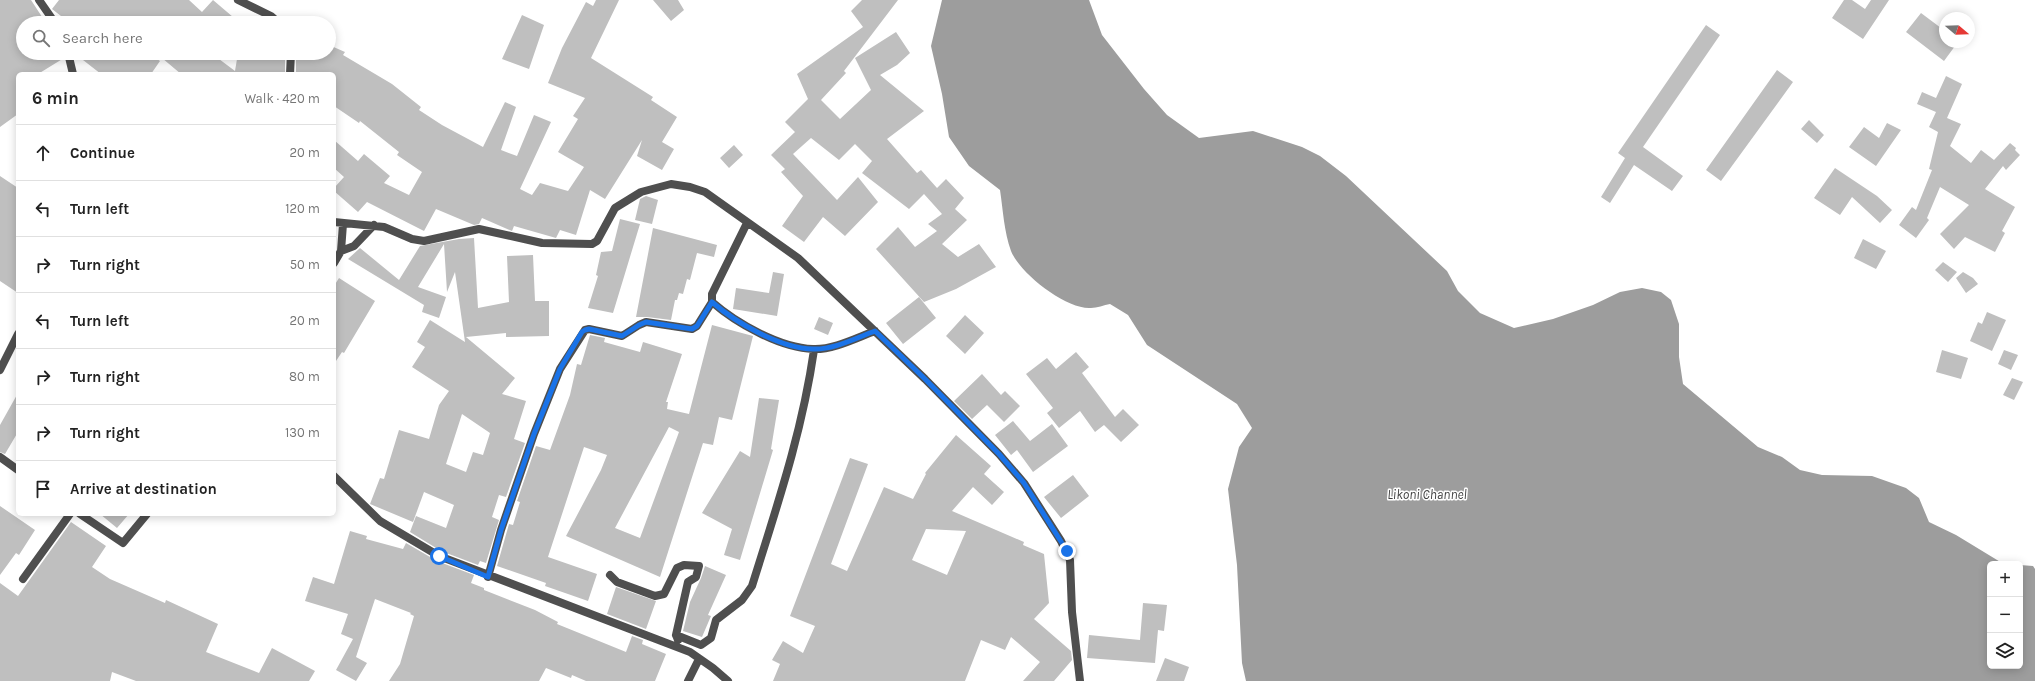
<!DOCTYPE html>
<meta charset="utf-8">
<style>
:root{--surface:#fff;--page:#f2f2f2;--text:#222;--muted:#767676;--line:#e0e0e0}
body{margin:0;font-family:Karla,sans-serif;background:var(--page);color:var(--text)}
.controls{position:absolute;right:12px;bottom:12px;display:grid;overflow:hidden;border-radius:6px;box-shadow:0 2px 10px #0003}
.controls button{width:36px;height:36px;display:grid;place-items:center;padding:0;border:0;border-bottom:1px solid var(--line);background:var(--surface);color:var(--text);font:20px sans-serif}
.compass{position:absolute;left:1939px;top:12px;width:36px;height:36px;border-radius:50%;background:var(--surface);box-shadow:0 2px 10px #0003;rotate:109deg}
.stop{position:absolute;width:12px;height:12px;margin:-9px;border:3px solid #1a73e8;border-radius:50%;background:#fff}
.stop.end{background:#1a73e8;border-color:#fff;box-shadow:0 1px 4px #0008}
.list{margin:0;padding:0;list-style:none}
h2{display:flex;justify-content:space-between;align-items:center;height:52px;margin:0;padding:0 16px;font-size:17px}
h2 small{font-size:13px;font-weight:400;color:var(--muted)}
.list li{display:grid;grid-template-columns:26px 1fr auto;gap:12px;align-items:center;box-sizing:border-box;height:56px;padding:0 16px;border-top:1px solid var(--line)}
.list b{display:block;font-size:15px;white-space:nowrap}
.list em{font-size:13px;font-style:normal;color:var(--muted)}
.icon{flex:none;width:22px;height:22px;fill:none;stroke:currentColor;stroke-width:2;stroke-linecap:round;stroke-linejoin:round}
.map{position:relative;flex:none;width:2035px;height:681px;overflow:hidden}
.search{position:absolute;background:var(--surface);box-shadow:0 2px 10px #0003;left:16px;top:16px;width:320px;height:44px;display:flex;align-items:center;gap:10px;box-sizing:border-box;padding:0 14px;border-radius:22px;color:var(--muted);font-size:15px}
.panel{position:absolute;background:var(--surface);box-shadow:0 2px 10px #0003;left:16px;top:72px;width:320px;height:444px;border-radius:6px}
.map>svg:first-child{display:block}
</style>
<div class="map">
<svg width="2035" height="681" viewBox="0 0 2035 681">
<rect width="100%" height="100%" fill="#fff"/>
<path fill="#9d9d9d" d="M942 0H1089L1102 35 1144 89 1167 115 1199 138 1253 131 1302 147 1320 156 1346 176 1447 271 1458 291 1480 313 1514 328 1553 319 1593 305 1620 292 1642 288 1661 292 1671 300 1679 324V357L1683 384 1758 447 1782 457 1800 470 1822 475 1872 476 1906 488 1919 498 1929 522 1956 535 2002 563 2013 564H1990V666H2020V565L2033 566 2035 569V681H1246L1242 663 1237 565 1228 489 1239 447 1252 428 1237 404 1147 345 1128 315 1110 304C1104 305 1097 308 1091 308 1067 310 1020 274 1011 251 1004 232 1003 210 1000 190L969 166 949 137 942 94 931 46Z"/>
<path fill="#bfbfbf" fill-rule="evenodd" d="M0 0H31L46 23H23V53H63L64 58 38 74H18V114L0 127Z
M59 0H189L202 12 213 0 240 23H70L52 9Z
M596 0H619L591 58 653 97 651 100 677 117 662 142 674 149 662 170 637 156 642 140 605 199 590 190 576 235 560 230 556 238 514 226 512 231 482 218 479 224 474 225 436 209 424 231 367 202 358 212 334 191V188L344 177 334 168V140L358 161 364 154 390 176 384 183 409 195 422 172 397 155 399 152 360 121 359 123 334 106V74H296V53H329V45L345 52 343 55 392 84 421 107 419 110 442 125 483 147 505 102 516 107 501 150 517 156 534 115 551 122 520 189 532 195 540 183 568 191 584 167 558 152 578 119 573 116 585 98 548 83 562 48 586 2 593 6Z
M653 0H678L684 10 671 21Z
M862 0H898L844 71 846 73 821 100 840 119 871 90 855 58 896 32 910 53 897 65 880 75 924 111 887 139 917 173 921 170 937 188 946 179 964 198 955 209 967 220 942 244 958 257 979 244 996 267 956 289 924 302 876 249 898 227 915 247 937 231 928 224 942 214 924 194 909 209 862 173 872 161 855 144 839 160 811 138 793 154 837 200 858 177 878 202 845 236 823 217 804 242 782 226 803 196 781 172 785 169 771 155 795 132 785 122 808 99 797 74 863 27 851 11Z
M1844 0H1852L1865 9 1871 0H1889L1863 39 1832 18Z
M1921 13 1945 31V42H1958L1944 61 1906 32Z
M522 15 544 25 529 69 502 59Z
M1706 25 1720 35 1643 147 1683 176 1672 191 1634 165 1610 203 1601 197 1625 158 1618 153Z
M74 53H149L160 61 151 74H101Z
M156 53H211L235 71 238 53H245L285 60V74H181Z
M1777 70 1793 82 1721 181 1706 170Z
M1946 76 1962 84 1947 118 1961 124 1950 146 1971 163 1981 150 1994 160 2010 143 2016 148 2015 150 2020 155 2006 170 2003 166 1985 189 2015 207 2002 231 2005 233 1995 252 1965 237 1954 249 1940 234 1969 205 1940 187 1927 218 1929 220 1916 238 1899 225 1912 207 1916 210 1932 170 1929 169 1938 132 1929 127 1936 112 1917 104 1922 92 1936 98Z
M1809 120 1824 135 1817 143 1801 129Z
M1887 123 1901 130 1876 166 1849 147 1864 127 1879 138Z
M734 145 743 155 729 168 720 158Z
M1835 168 1877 196 1892 210 1880 223 1852 197 1840 215 1814 198Z
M0 176 18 188V293L0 281Z
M646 196 658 200 652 224 635 220 640 199Z
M620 219 640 224 613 313 588 308 598 276 596 275 601 252 612 251Z
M653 228 717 245 714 257 697 253 690 280 687 279 683 294 679 293 677 300H675L671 320 647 317H636Z
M474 238 478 308 509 302 507 256 533 255 535 301H549V336L506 337V333L466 337 515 378 502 394 526 401 514 439 525 443 506 497 499 495 492 517 499 520 486 563 480 561 478 565 441 551 410 532 416 516 446 528 454 505 424 492 413 522 370 504 380 478 384 479 399 430 429 439 439 405 449 391 412 367 425 347 417 342 430 320 465 342 455 272 447 292 444 244 418 287 446 297 439 318 422 312 424 305 348 259 360 248 399 280 420 246 459 239ZM462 414 490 433 483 455 473 452 466 472 446 464Z
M1863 239 1886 251 1876 269 1854 258Z
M1943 262 1957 272 1948 282 1935 270Z
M773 272 784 274 777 316 733 309 736 288 769 293Z
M1963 272 1973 278 1978 284 1966 293 1956 278Z
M339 278 375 301 344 353 342 352 334 364V286Z
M919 297 936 318 903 344 886 323Z
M1987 312 2006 320 1992 351 1970 341 1978 322 1982 324Z
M965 315 984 333 965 354 946 336Z
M819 317 833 323 828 335 814 329Z
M712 325 753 336 732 420 719 417 713 445 703 443 660 577 566 536 601 470 607 455 584 447 548 557 597 574 588 601 545 586 546 583 497 566 509 524 513 525 520 502 517 501 536 446 550 450 570 395 577 364 581 365 590 335 605 338 604 342 640 352 643 342 682 354 666 402H668L667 409 689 414ZM669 427 679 432 640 538 615 528Z
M1942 350 1968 358 1961 379 1936 372Z
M2004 350 2018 355 2011 370 1998 364Z
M1076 352 1089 367 1082 373 1115 417 1123 409 1139 425 1121 442 1104 425 1095 432 1080 411 1059 428 1047 413 1053 408 1026 374 1047 358 1056 369Z
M982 374 1001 395 1005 391 1020 406 1004 422 987 405 972 419 954 401Z
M2012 378 2023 382 2014 400 2003 395Z
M18 393V432L5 454 0 452V425Z
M759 398 779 400 771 449 773 450 740 560 724 555 732 529 702 513 740 451 750 457Z
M1013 421 1030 441 1052 424 1068 446 1033 472 1017 450 1011 455 995 435Z
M956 435 991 466 984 474 1004 492 992 505 973 487 952 511 1024 542 1023 545 1044 554 1049 603 1034 619 1071 651 1072 660 1054 681H1023L1040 662 1011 637 1005 650 981 640 965 681H773L780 664 772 660 783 641 803 653 815 626 790 616 850 458 868 464 831 564 847 571 884 487 913 499 926 474 925 473ZM926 529 966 531 947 575 912 560Z
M1073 475 1089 496 1061 518 1044 497Z
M0 506 35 530 19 555 16 553 0 575Z
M100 514H129L117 528Z
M71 522 106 546 92 567 110 579 165 603 166 600 218 624 206 652 259 673 272 648 315 671 309 681H136L112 672 110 681H0V583L18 596Z
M350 531 367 536 366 539 403 549 406 543 437 561 474 575 471 583 484 588V590L535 610 558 622 557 624 626 652 632 636 643 640 642 644 666 654 655 681H586L572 675 571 678 546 668 539 681H389L400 664 414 616 410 614 411 613 375 599 356 657 367 663 356 681 336 670 353 639 341 634 348 614 305 601 313 577 334 584Z
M705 566 726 575 708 615 711 616 702 637 683 631 690 602 701 578Z
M616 587 656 601 646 629 607 614Z
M1143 603 1167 605 1164 631 1158 630 1155 663 1087 658 1089 635 1140 640Z
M1165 658 1189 667 1184 681H1156Z"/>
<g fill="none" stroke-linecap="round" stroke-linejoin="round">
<path stroke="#4f4f4f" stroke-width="8" d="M39 0 55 23
M238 0 271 16 279 23
M68 53 73 74
M290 74 291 53
M334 222 384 227 412 239 424 241 479 229 542 243 592 244 597 241 615 208 641 192 671 184 690 187 705 192 798 258 925 379 999 454 1024 483 1061 541 1070 560 1072 612 1080 681
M747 223 712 294V302C736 323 780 348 813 349 833 350 856 338 875 331
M341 251 354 246 374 225
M334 263 341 251 343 224
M0 370 18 334
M0 457 18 470
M334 476 380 521 439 556 690 652 713 668 728 681
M80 514 123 543 147 514
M610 575 617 582 655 596 664 594 677 568 684 565 699 566 696 577 688 582 676 635 678 640
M488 577 501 530 534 434 560 369 585 330 589 329 622 336 639 325 646 322 692 329 697 326 712 302
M23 579 70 514
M676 635 701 645 711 638 716 620 742 600 752 586C777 506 802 433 814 350
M688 681 699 659"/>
</g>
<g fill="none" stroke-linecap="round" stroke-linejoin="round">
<path stroke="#1a73e8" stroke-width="5" d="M439 556 488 577 501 530 534 434 560 369 582 332 585 330 589 329 622 336 639 325 646 322 692 329 697 326 712 302C736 323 780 348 813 349 833 350 856 338 875 331L925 379 999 454 1024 483 1067 551"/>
</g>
<g text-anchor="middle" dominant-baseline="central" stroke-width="3" stroke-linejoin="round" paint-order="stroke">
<g font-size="13" font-style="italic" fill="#3e3e3e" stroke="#fff">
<text x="1427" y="494">Likoni Channel</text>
</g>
</g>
</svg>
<div class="controls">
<button>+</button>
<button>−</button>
<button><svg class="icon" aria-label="layers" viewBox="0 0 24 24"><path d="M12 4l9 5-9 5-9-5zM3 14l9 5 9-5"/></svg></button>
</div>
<svg class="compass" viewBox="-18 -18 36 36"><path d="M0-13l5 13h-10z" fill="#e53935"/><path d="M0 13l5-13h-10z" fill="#767676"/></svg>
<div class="stop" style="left:439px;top:556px"></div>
<div class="stop end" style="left:1067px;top:551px"></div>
<div class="search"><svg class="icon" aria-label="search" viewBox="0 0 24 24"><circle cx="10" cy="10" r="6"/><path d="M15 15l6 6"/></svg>Search here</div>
<section class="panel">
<h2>6 min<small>Walk · 420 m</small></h2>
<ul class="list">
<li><svg class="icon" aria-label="ahead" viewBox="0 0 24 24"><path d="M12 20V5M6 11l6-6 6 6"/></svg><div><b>Continue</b></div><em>20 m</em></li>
<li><svg class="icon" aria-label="left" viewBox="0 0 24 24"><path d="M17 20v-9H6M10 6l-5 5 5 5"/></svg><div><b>Turn left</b></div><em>120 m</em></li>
<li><svg class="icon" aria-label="right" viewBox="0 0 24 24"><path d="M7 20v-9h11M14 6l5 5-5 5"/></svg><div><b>Turn right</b></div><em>50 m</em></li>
<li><svg class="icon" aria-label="left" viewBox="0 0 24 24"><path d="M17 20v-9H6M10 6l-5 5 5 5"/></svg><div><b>Turn left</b></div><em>20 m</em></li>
<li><svg class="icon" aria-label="right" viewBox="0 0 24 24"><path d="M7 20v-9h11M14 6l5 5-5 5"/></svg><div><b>Turn right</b></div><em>80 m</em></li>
<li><svg class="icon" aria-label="right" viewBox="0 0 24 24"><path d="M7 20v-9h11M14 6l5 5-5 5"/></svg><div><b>Turn right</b></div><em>130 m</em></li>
<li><svg class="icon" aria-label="arrive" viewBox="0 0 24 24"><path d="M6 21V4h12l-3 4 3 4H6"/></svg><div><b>Arrive at destination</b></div></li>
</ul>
</section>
</div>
